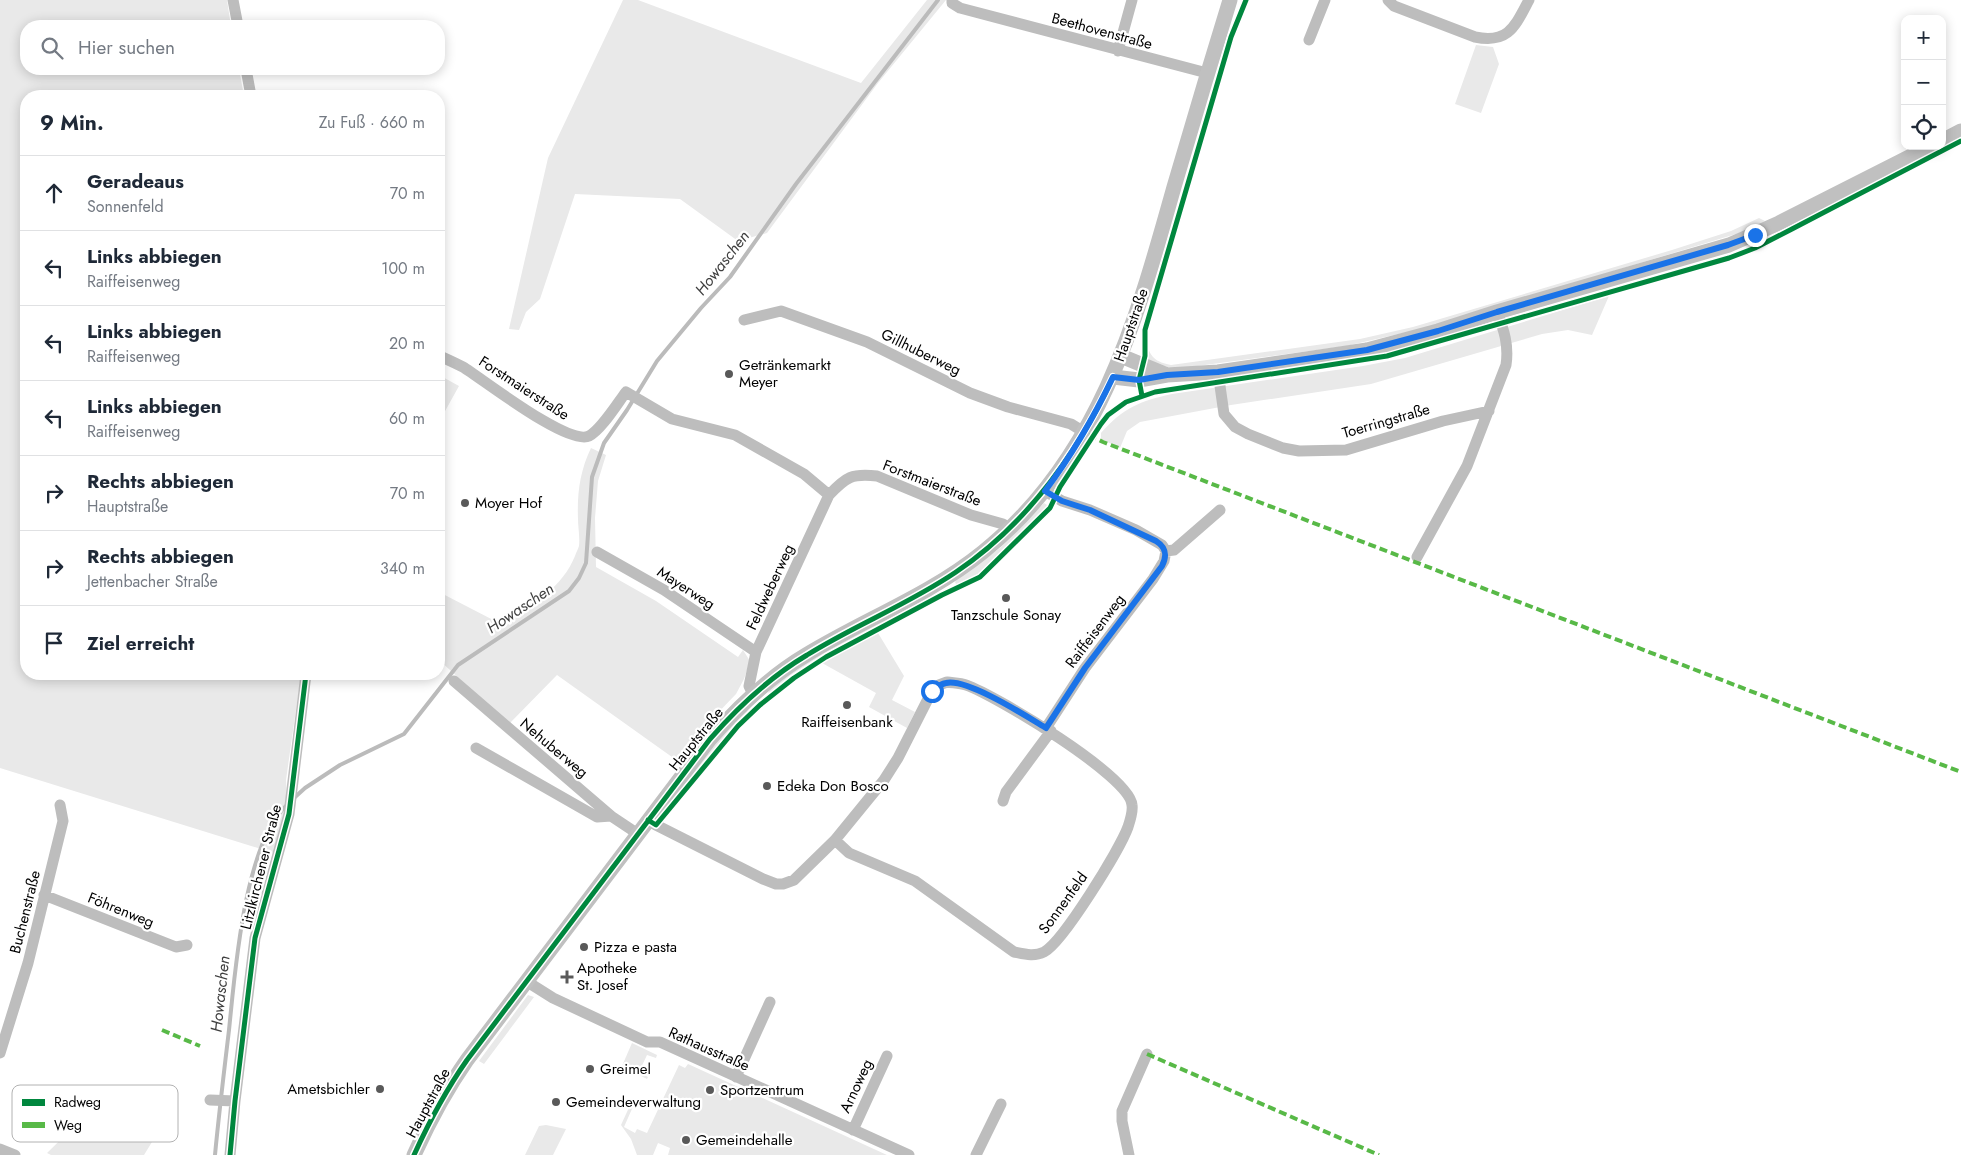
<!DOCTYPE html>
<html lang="de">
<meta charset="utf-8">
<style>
:root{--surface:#fff;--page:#f6f6f7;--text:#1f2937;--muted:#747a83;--line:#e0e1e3}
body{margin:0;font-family:Jost,sans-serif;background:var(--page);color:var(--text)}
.controls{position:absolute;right:15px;top:15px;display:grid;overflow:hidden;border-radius:10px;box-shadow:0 2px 12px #0003}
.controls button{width:45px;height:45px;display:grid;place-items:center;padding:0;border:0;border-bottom:1px solid var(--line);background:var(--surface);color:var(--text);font:25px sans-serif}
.stop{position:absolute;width:15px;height:15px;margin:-11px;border:4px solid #1a73e8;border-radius:50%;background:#fff}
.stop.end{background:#1a73e8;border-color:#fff;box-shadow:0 1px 5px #0008}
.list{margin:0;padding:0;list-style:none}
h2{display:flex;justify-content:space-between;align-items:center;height:65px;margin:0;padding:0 20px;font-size:21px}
h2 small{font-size:16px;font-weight:400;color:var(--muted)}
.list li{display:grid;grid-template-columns:32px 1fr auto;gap:15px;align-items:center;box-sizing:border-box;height:75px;padding:0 20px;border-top:1px solid var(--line)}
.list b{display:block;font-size:19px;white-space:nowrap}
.list p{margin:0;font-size:16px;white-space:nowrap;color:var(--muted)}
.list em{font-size:16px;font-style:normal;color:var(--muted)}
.icon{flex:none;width:28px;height:28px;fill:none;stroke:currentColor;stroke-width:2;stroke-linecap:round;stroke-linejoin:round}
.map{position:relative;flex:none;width:1961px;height:1155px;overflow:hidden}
.search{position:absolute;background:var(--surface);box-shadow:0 2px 12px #0003;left:20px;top:20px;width:425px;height:55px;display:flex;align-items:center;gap:12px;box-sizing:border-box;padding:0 18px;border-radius:20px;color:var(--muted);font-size:19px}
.panel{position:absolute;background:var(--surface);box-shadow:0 2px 12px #0003;left:20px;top:90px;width:425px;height:590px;border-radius:20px}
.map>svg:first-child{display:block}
</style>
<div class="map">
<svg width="1961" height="1155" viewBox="0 0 1961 1155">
<rect width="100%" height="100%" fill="#fff"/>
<path fill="#e9e9e9" d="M0 0H227L231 26H26V69H239L244 96H26V674H301L286 780C288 806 281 829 274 853L0 768Z
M623 0H638L861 83 927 0H946L878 83 767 233 738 241 680 199 575 194 540 299 526 312 519 330 509 329 548 158Z
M1476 45 1493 47 1499 64 1481 113 1455 104Z
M1759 218 1765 221 1736 234 1425 328 1346 346 1175 369 1148 362V349C1154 361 1159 362 1171 365L1360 339 1413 327 1672 250 1731 231Z
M1609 296 1592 335 1568 330 1542 334 1371 384 1231 405 1140 422 1127 431 1120 448 1101 439V433C1123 408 1140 401 1172 394L1363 366 1405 358Z
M439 375 459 386 439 422Z
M591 448 606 455 598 481 595 518 596 567 656 601 738 657 743 650 750 661 744 679 736 694 713 718 679 762 557 675 509 724 439 660V592L499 623C530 607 561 590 575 556 576 553 578 549 579 546 580 537 578 527 578 519 577 493 580 471 591 448Z
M1044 503 1047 505 1046 508 981 572 959 585 956 584 955 582 958 578 1000 548Z
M935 595 825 653 791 675 768 694 770 688 808 661 929 596Z
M878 633 904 676 892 700 915 712 907 728 869 707 876 693 822 663Z
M750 710 722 740 683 790 675 795 718 738 745 711Z
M528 995 534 997 484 1064 479 1061Z
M632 1043 657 1055 656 1058 647 1055 639 1072 648 1077 647 1079 622 1066Z
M688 1064 887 1155H668L670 1148 658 1143 653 1155H637L631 1139 621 1125 632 1101 635 1102 624 1127 635 1133 637 1129 647 1133 679 1065 685 1068Z
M97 1104 152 1142 144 1155H51L47 1153Z
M546 1125 566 1129 553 1155H525L539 1126Z"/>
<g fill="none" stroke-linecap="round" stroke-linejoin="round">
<path stroke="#bbb" stroke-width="4" d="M294 798 305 788 340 765 404 734 458 665 569 591 579 578 586 563 592 477 604 443 627 410 657 361 701 308 730 277 796 184 938 0
M215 1155C219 1113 224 1072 229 1030 235 973 244 844 287 805"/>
<path stroke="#bdbdbd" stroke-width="11" d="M233 0 238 26
M952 0V3L960 8 1207 73
M1388 0 1394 6 1475 37C1509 44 1515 26 1529 0
M1309 40 1325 0
M1118 51 1132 0
M246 69 251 96
M744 320 781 311 867 342 970 393 1008 407 1071 424 1084 432
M439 356C447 359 455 363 463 367 484 380 568 446 589 436 601 430 617 404 626 392L672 419 735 435 804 474 829 495
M1218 372 1224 414 1235 427 1248 434 1283 448 1299 451 1346 450 1443 421 1489 411
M1045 491 1062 501 1090 510 1136 530 1162 545 1166 551 1164 561 1153 579 1085 668 1046 728
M1166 551 1174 550 1220 510
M597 552 664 590 756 652
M1417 557 1467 466 1506 365C1509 345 1504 330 1497 312
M454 681 611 816 638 834
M947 682C953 683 960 683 966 685 995 695 1130 776 1132 805 1133 811 1130 821 1128 827 1120 849 1063 942 1044 952 1034 957 1024 954 1014 952L915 881 849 853 835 840 884 780 898 758 932 691 939 685Z
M753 694 749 686 756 652 829 495C846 477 852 473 877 476L971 515 1003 524 1009 529
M476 748 597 817 611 816
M1003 801 1006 792 1051 731
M648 820 656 825 763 879 776 884H783L794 880 835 840
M44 895 176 947 187 945
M526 981 553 998 647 1042H660L909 1155
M0 1053 28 963 63 821 60 805
M736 1077 770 1002
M210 1100 235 1101
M853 1130 887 1056
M0 1149 15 1155
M230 1155 235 1101 255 938 289 814 306 674
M976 1155 1001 1104
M1129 1155 1122 1121V1111L1147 1054"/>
<path stroke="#c0c0c0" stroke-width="15" d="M1942 141 1961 131
M1121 356 1167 375
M1113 377 1139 380 1167 375 1218 372 1367 350 1438 331 1497 312 1729 245 1779 223 1931 146
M414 1155C429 1122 446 1090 467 1060L710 739C738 707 769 677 806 655 865 619 930 595 983 552 1098 460 1136 323 1174 187 1192 125 1211 62 1230 0"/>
<path stroke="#58b947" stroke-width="4" stroke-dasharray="8 4" stroke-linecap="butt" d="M1089 435 1103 442 1961 772
M162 1030 200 1046
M1147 1054 1379 1155"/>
<defs>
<path id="cycleway" d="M1142 396 1139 380 1145 356V330L1231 37 1246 0
M648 820 656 825 738 726 760 705 794 678 826 657 942 595 980 577 1050 508 1060 487 1101 424 1108 415 1126 402 1155 392 1387 356 1729 258 1755 248 1792 229 1961 141
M230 1155 235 1101 255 938 289 814 306 674
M414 1155C429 1122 446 1090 467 1060L710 739C738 707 770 677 807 655 855 625 909 604 956 572 1027 524 1077 454 1113 377"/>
</defs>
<use href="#cycleway" stroke="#fff" stroke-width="8"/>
<use href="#cycleway" stroke="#00873e" stroke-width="5"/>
</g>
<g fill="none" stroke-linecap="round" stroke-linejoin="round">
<path stroke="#1a73e8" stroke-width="6" d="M932 691C937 687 940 684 946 683 967 678 1026 716 1046 728L1085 668 1162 566C1167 556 1167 548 1156 541L1090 510 1062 501 1045 491C1072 455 1094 417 1113 377L1139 380 1167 375 1218 372 1367 350 1438 331 1497 312 1728 245 1755 235"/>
</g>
<g fill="#595959" stroke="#fff" stroke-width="2">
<circle cx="729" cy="374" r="5"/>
<circle cx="465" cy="503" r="5"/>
<circle cx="1006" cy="598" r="5"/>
<circle cx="847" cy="705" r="5"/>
<circle cx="767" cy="786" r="5"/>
<circle cx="584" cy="947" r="5"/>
<path d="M564.5 969.5h5v5h5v5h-5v5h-5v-5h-5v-5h5z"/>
<circle cx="590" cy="1069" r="5"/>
<circle cx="380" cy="1089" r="5"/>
<circle cx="710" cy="1090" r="5"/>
<circle cx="556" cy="1102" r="5"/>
<circle cx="686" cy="1140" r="5"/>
</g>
<g text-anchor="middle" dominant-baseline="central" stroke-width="4.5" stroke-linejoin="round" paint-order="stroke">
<g font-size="15" fill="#000" stroke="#fff">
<text transform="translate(1102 31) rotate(15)">Beethovenstraße</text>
<text transform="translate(1131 325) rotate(-71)">Hauptstraße</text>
<text transform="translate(921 352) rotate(26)">Gillhuberweg</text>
<text transform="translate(524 388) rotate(33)">Forstmaierstraße</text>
<text transform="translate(1386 421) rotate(-16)">Toerringstraße</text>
<text transform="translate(932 483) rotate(21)">Forstmaierstraße</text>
<text transform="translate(770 587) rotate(-65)">Feldweberweg</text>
<text transform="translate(686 588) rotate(33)">Mayerweg</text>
<text transform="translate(1095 631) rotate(-53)">Raiffeisenweg</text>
<text transform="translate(696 739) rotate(-51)">Hauptstraße</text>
<text transform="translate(554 748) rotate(40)">Nehuberweg</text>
<text transform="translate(261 867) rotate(-76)">Litzlkirchener Straße</text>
<text transform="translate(1063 903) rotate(-54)">Sonnenfeld</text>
<text transform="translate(121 910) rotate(22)">Föhrenweg</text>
<text transform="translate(25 912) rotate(-76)">Buchenstraße</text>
<text transform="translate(709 1049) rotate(24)">Rathausstraße</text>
<text transform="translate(856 1086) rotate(-65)">Arnoweg</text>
<text transform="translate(428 1103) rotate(-62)">Hauptstraße</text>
</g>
<g font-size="15" fill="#000" stroke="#fff" text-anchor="start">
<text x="739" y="365">Getränkemarkt<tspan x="739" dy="17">Meyer</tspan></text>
<text x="475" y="503">Moyer Hof</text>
<text x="1006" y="615" text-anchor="middle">Tanzschule Sonay</text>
<text x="847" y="722" text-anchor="middle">Raiffeisenbank</text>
<text x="777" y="786">Edeka Don Bosco</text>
<text x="594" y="947">Pizza e pasta</text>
<text x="577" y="968">Apotheke<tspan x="577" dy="17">St. Josef</tspan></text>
<text x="600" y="1069">Greimel</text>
<text x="370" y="1089" text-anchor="end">Ametsbichler</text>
<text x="720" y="1090">Sportzentrum</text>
<text x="566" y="1102">Gemeindeverwaltung</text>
<text x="696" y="1140">Gemeindehalle</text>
</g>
<g font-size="16" font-style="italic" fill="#3f3f3f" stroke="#fff">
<text transform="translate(722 263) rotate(-52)">Howaschen</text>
<text transform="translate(520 608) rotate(-34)">Howaschen</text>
<text transform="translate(220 994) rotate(-84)">Howaschen</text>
</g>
</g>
<rect x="12" y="1085" width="166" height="57" rx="8" fill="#fff" stroke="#b2b2b2" stroke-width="1"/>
<rect x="22" y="1099" width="23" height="7" fill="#00873e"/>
<rect x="22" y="1122" width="23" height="6" fill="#58b947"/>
<g font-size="14" fill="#000">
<text x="54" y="1107">Radweg</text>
<text x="54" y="1130">Weg</text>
</g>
</svg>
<div class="controls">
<button>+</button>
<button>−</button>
<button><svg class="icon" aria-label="locate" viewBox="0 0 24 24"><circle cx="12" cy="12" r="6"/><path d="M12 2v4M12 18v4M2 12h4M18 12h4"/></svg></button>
</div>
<div class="stop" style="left:932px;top:691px"></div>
<div class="stop end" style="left:1755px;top:235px"></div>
<div class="search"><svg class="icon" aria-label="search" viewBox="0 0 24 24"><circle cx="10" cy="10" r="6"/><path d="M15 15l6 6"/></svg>Hier suchen</div>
<section class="panel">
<h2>9 Min.<small>Zu Fuß · 660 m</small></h2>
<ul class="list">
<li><svg class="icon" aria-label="ahead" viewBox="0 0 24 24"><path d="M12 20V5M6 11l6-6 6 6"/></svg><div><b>Geradeaus</b><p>Sonnenfeld</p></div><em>70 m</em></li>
<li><svg class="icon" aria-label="left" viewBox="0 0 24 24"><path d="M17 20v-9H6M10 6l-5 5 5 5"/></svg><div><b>Links abbiegen</b><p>Raiffeisenweg</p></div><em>100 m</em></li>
<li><svg class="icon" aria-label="left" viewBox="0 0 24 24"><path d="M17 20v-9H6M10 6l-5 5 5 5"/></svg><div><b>Links abbiegen</b><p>Raiffeisenweg</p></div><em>20 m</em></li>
<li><svg class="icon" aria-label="left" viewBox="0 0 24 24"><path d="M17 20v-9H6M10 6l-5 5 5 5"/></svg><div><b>Links abbiegen</b><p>Raiffeisenweg</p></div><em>60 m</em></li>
<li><svg class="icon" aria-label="right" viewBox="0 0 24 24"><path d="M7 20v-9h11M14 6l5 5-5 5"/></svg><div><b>Rechts abbiegen</b><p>Hauptstraße</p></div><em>70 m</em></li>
<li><svg class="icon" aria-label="right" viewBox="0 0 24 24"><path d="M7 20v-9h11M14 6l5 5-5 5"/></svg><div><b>Rechts abbiegen</b><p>Jettenbacher Straße</p></div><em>340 m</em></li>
<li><svg class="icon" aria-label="arrive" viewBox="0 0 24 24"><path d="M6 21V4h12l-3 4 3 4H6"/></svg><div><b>Ziel erreicht</b></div></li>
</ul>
</section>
</div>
